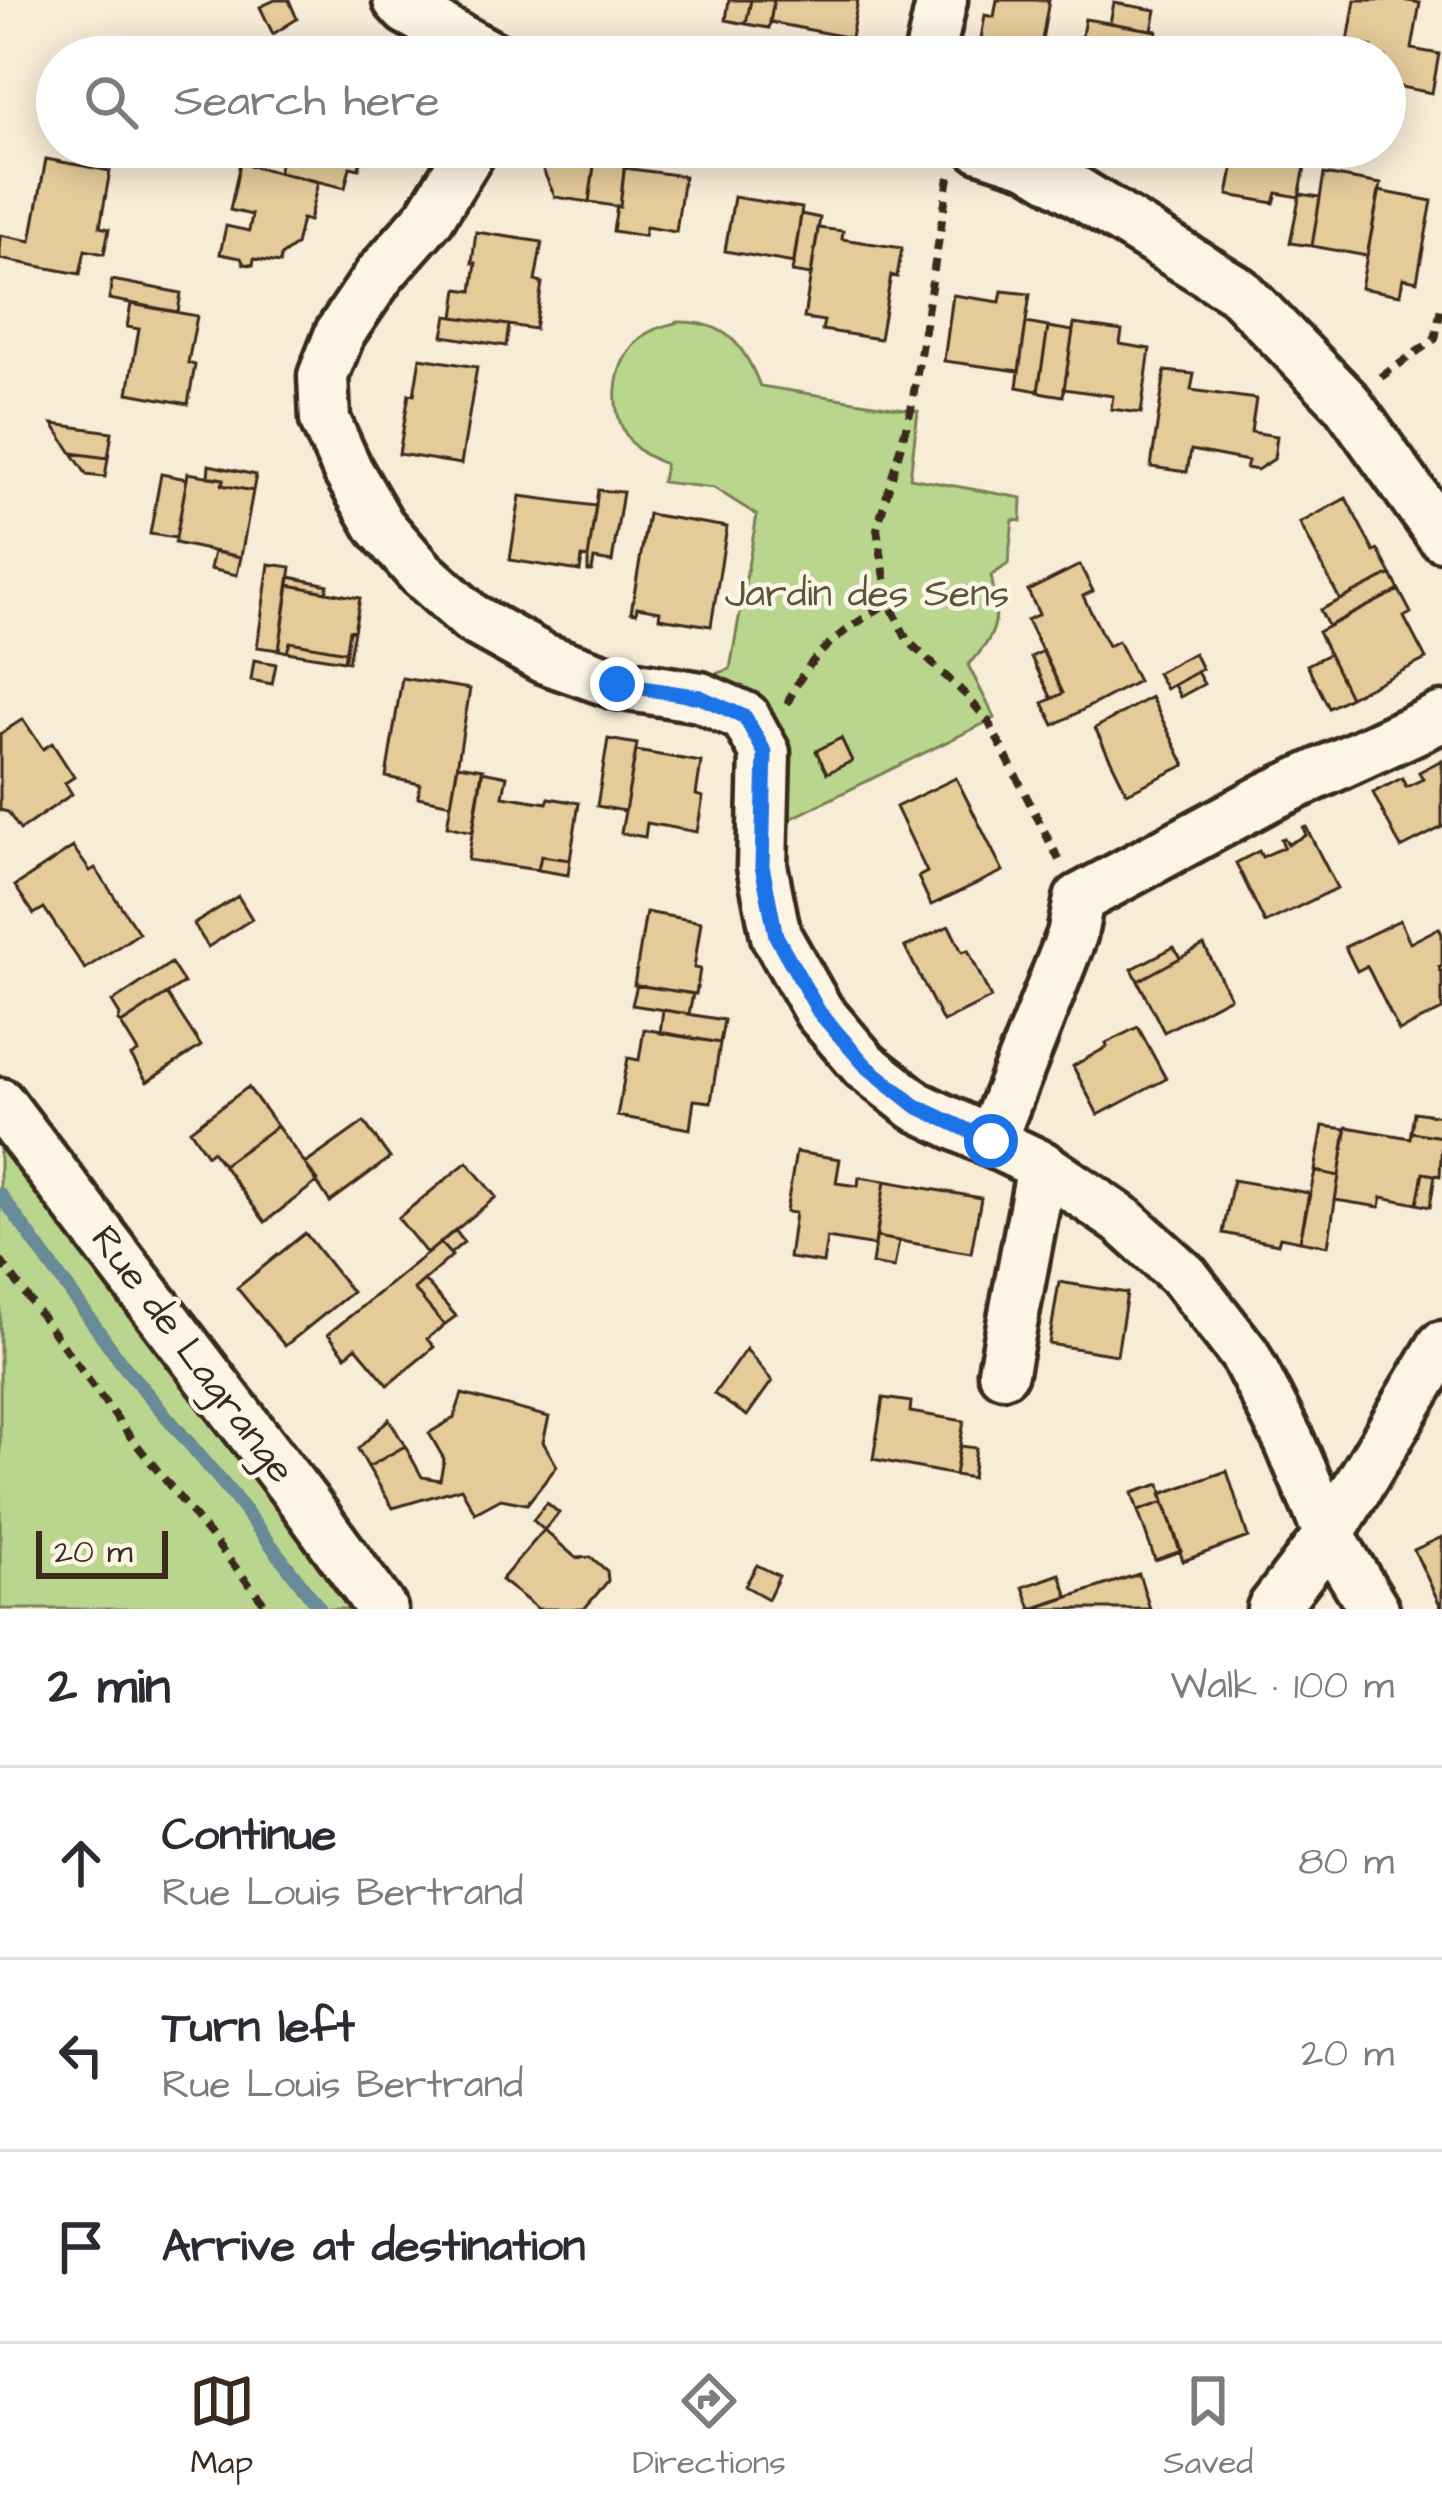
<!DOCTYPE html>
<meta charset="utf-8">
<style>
:root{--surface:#fff;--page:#f7f7f7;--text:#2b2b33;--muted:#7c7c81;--line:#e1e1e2;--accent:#3b2a1e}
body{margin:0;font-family:"Architects Daughter",sans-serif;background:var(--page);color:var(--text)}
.scale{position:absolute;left:36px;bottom:30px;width:132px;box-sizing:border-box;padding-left:12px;border:6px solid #3b2a1e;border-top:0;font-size:33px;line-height:42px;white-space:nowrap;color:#3b2a1e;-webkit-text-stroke:9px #fcf5e5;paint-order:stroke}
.stop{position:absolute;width:36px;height:36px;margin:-27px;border:9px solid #1a73e8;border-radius:50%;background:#fff}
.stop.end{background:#1a73e8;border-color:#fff;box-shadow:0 3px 12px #0008}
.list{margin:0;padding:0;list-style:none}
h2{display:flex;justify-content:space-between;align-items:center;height:156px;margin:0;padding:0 48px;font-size:51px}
h2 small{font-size:39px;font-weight:400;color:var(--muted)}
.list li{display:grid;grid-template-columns:78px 1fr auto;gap:36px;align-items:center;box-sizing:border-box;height:192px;padding:0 48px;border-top:3px solid var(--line)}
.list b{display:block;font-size:45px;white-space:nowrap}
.list p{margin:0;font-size:39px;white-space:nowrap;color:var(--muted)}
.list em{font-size:39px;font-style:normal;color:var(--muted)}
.icon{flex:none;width:66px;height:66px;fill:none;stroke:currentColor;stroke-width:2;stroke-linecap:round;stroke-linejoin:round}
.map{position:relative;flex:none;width:1442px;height:1609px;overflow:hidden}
.search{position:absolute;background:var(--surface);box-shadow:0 6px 30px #0003;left:36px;right:36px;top:36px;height:132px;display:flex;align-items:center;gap:30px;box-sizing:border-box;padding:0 42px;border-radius:66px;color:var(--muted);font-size:45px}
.sheet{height:732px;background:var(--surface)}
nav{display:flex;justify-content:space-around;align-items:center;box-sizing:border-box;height:168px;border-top:3px solid var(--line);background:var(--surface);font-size:33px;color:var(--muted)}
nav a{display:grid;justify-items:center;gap:6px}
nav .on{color:var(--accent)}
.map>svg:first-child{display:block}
</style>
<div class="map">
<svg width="1442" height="1609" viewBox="0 0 1442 1609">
<rect width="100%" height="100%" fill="#f7ecd6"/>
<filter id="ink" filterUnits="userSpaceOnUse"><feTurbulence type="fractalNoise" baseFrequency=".00833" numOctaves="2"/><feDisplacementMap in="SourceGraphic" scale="24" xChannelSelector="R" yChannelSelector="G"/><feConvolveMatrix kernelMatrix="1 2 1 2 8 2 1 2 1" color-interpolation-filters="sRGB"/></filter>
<g filter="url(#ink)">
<path fill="#bad68e" stroke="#7a8056" stroke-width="3" d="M678 322C726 321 744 345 760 386L918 411 910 478 1022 498 1021 521 1013 520 1008 564 991 576C1000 617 999 635 968 665L995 718 780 824 706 677 730 669 757 515 714 488 662 482 665 464C657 460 646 456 639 450 606 422 609 363 642 337 652 328 666 326 678 322Z
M0 1119 332 1573 352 1609H0Z"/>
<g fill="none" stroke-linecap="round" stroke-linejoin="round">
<path stroke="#698a97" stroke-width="14" d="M0 1194 123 1365 232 1494 320 1609"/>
</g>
<path fill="#e5ca9a" stroke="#3b2a1e" stroke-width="3" d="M275 0H289L297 19 273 34 260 7Z
M729 0H751L746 24 726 20Z
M751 0H774L769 28 746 24Z
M774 0H858L851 38 770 22Z
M997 0H1049L1039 57H978L985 15 994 17Z
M1355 0H1402L1420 3 1412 49 1439 54 1432 93 1385 84V57H1370L1372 47 1348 42Z
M1114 3 1156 10 1152 30 1110 23Z
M1085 19 1157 31 1152 57H1078Z
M295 147H363L359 169 350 167 345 188 278 172 284 148 294 151Z
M533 147H577L596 151 589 202 555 197Z
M1187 147H1233L1231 157 1222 155 1221 162 1185 154Z
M1233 147H1309L1299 197 1277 193 1274 203 1228 195 1235 158 1231 157Z
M596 151 626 155 620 207 589 202Z
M46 159 110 171 100 227 109 229 104 254 85 250 80 274 0 259V235L31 241Z
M240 163 318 182 309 221 302 219 296 245 281 256 280 263 254 259 253 265 244 264 241 258 220 254 226 226 249 231 252 215 230 210Z
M624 168 684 176 676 232 646 227 644 236 613 231 617 206 620 207Z
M1324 174 1381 184 1367 256 1312 246Z
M1379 191 1432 201 1417 281 1403 278 1400 295 1361 288Z
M1300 194 1320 197 1312 246 1290 243Z
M734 197 802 208 794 263 725 251Z
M801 214 820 218 811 275 792 272Z
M818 228 843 231 842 239 902 248 897 277 891 275 880 339 822 330 824 321 804 318Z
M476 232 542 242 535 281 542 283 535 329 454 317 458 289 472 291 476 263H472Z
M112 280 181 293 178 312 109 299Z
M1002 291 1030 294 1019 371 944 361 953 295 1000 302Z
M131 304 197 316 188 363 195 365 188 404 128 393 139 329 127 327Z
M447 316 509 325 506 346 443 336Z
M1026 323 1048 327 1038 391 1017 387Z
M1074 324 1122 331 1120 344 1150 349 1141 413 1111 409 1113 396 1064 389Z
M1048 327 1073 331 1063 396 1038 392Z
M420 358 477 367 461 464 399 454 409 394 414 395Z
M1165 371 1194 374 1191 390 1256 399 1251 432 1277 436 1274 459 1257 470 1246 468 1248 461 1191 450 1187 472 1151 467Z
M53 424 112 432 108 458 72 453Z
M72 453 108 458 105 477 87 475Z
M209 465 256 475 253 491 222 485 224 479 208 477Z
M188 473 224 479 222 485 253 491 241 557 175 543Z
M161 474 187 479 176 538 150 534Z
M598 490 623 492 612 562 594 559 592 571H588V558Z
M520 496 596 506 588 558 582 557 580 571 510 560Z
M1346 498 1374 552 1378 550 1391 574 1340 600 1300 523Z
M648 514 727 527 711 626 659 618 660 611 637 607 636 613 631 612Z
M214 552 241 557 237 575 210 569Z
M269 564 291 567 279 650 257 647Z
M1080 565 1093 591 1083 596 1108 646 1118 641 1138 681 1054 725 1043 703 1063 693 1027 620 1039 614 1028 591Z
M1391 574 1399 590 1328 626 1320 610Z
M290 577 328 585 326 592 289 585Z
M289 585 360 598 354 631 349 630 346 652 290 642 287 652 279 650Z
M1399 590 1411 613 1404 617 1426 659 1350 697 1318 632Z
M349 630 354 631 348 662 344 661Z
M290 642 346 652 344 661 287 652Z
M1043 651 1063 693 1052 699 1031 657Z
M1194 653 1202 669 1166 689 1157 673Z
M1329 654 1350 697 1329 708 1307 665Z
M254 660 276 664 272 684 251 680Z
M1197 672 1204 684 1180 697 1174 685Z
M402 678 470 689 451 804 418 797 420 784 386 777Z
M1151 697 1185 765 1127 793 1095 728Z
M23 719 43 749 52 743 74 777 65 783 72 794 20 830 8 812 0 810V734Z
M841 738 852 761 827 773 816 751Z
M608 739 637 744 625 811 597 806Z
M636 751 701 762 696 795 703 797 697 832 647 823 645 837 621 833Z
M1442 760V827L1401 848 1373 793 1402 778 1406 787 1423 779 1419 772Z
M458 765 483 769 473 832 447 826Z
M482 771 507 776 503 796 547 803 549 798 579 803 570 860 541 856 538 870 468 860Z
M956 778 1003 871 931 905 918 877 927 872 896 807Z
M1306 827 1337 888 1265 923 1236 863 1259 851 1262 857 1284 847 1281 839 1284 838 1288 844 1306 835 1303 828Z
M73 847 90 871 95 868 139 933 85 969 44 908 34 914 15 886Z
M541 856 570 860 568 875 538 870Z
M238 896 252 919 208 947 194 924Z
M646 912 701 922 694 968 700 969 696 994 634 985Z
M1400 920 1410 943 1439 928 1442 934V966L1439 967 1442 974V1010L1399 1031 1367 966 1357 971 1345 947Z
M949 926 962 952 968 950 991 998 943 1022 905 947Z
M1204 945 1230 997 1164 1032 1138 981Z
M1174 947 1180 958 1138 981 1132 969Z
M171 963 184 983 121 1024 118 1021 120 1015 112 1002Z
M637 985 693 994 689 1014 632 1005Z
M167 994 201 1046 147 1082 131 1056 138 1052 121 1024Z
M663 1010 724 1020 720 1043 660 1033Z
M1138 1027 1166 1079 1098 1115 1073 1066 1107 1047 1106 1043Z
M644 1029 720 1043 711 1102 694 1100 690 1129 617 1116 628 1058 639 1060Z
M248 1087 277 1126 223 1165 212 1151 207 1155 190 1130Z
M1414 1112 1442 1116V1137L1411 1132Z
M364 1122 390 1158 330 1202 305 1164Z
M277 1126 318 1181 265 1222 223 1165Z
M1323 1126 1346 1129 1339 1176 1315 1171Z
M1347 1127 1410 1138 1411 1132 1442 1137 1440 1176 1423 1173 1417 1204 1382 1197 1380 1207 1335 1200Z
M796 1152 840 1159 836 1183 858 1186 859 1177 885 1181 875 1246 827 1238 823 1263 789 1258 795 1213 786 1212Z
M467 1162 496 1197 427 1254 398 1218Z
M1315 1171 1339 1176 1328 1246 1300 1241Z
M1423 1173 1435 1175 1430 1207 1417 1204Z
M1233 1180 1309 1193 1300 1241 1280 1237 1278 1244 1223 1233Z
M885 1181 981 1198 971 1253 876 1237Z
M455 1230 464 1242 450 1254 440 1243Z
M305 1233 352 1292 285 1346 237 1288Z
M876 1237 899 1241 894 1268 872 1264Z
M440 1243 452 1256 414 1289 444 1325 427 1339 434 1347 388 1385 356 1347 346 1356 328 1334Z
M424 1280 456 1316 444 1325 414 1289Z
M1059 1282 1127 1293 1117 1355 1049 1344Z
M746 1349 772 1381 747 1416 714 1394Z
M462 1394 549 1417 543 1442 557 1466 527 1504 501 1499 475 1513 461 1488 393 1508 368 1467 405 1446 422 1477 440 1480 444 1459 429 1433 454 1418Z
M883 1398 911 1402 910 1412 964 1421 955 1475 873 1459Z
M389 1419 405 1446 368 1467 358 1449Z
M960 1446 976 1448 972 1478 955 1475Z
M1227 1471 1248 1537 1183 1561 1161 1494Z
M1160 1484 1164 1502 1138 1511 1132 1493Z
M1164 1502 1181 1551 1155 1560 1138 1511Z
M547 1503 559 1513 544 1530 533 1520Z
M544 1530 576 1558 591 1557 607 1571 608 1581 584 1609H538L501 1580Z
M1442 1537V1607H1441L1414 1550Z
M757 1565 779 1576 768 1599 745 1586Z
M1060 1574 1068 1597 1031 1609 1023 1587Z
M1139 1574 1150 1609H1033L1111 1583Z"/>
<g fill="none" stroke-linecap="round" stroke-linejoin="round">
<defs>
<path id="minor" d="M398 0 407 10 493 57
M929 57 942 0
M473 147 430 217 380 274 340 333 323 376 325 420 348 471 380 526 421 573 471 618 543 658 617 684 700 697 745 717 765 753 762 866 776 936 819 1012 865 1066 916 1106 1042 1166 1123 1221 1184 1276 1245 1355 1289 1441 1329 1535 1374 1609
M980 147 1030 163 1238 291 1346 402 1442 536
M0 1103 305 1503 382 1609
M991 1141 1072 935 1079 899 1268 797 1442 717
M1003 1372 1042 1166
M1272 1609 1329 1535 1442 1346"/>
</defs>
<use href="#minor" stroke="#3b2a1e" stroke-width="57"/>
<path stroke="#3b2a1e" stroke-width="8" stroke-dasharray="12 9" stroke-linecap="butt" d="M949 177 911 410 877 529 889 602 907 640 965 694 988 721 1059 860
M1381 377 1435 339 1442 302
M787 704C811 650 841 633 889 602
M0 1260 129 1435 269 1609"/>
<use href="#minor" stroke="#fcf5e5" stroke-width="48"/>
</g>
</g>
<g fill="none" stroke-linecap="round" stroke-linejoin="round" filter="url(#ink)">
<path stroke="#1a73e8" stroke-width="15" d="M617 684 700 697 745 717 765 753 762 866 776 936 819 1012 866 1066 916 1106 991 1141"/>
</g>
<g text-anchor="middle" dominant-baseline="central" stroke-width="9" stroke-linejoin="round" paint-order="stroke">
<g font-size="39" fill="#5b553a" stroke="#fcf5e5">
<text x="867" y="595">Jardin des Sens</text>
</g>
<g font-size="39" fill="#3b2a1e" stroke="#fcf5e5">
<text transform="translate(192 1355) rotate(53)">Rue de Lagrange</text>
</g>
</g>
</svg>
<div class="scale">20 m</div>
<div class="stop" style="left:991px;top:1141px"></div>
<div class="stop end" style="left:617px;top:684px"></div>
<div class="search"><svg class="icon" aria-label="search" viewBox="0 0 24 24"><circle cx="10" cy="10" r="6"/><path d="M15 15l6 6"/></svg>Search here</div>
</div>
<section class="sheet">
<h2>2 min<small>Walk · 100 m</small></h2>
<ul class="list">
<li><svg class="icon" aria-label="ahead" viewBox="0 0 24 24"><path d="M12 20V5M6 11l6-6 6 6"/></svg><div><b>Continue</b><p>Rue Louis Bertrand</p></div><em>80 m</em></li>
<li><svg class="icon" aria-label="left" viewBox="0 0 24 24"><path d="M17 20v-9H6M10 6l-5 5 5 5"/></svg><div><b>Turn left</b><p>Rue Louis Bertrand</p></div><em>20 m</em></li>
<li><svg class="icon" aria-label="arrive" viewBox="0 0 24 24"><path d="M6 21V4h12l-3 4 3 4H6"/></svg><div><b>Arrive at destination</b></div></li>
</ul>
</section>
<nav>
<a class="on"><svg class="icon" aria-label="map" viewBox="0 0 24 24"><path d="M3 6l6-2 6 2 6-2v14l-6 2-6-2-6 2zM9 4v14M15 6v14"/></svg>Map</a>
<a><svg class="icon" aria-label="directions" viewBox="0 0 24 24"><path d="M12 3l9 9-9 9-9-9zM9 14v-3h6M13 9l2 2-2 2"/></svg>Directions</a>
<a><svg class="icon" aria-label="saved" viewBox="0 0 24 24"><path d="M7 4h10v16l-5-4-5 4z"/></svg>Saved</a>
</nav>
